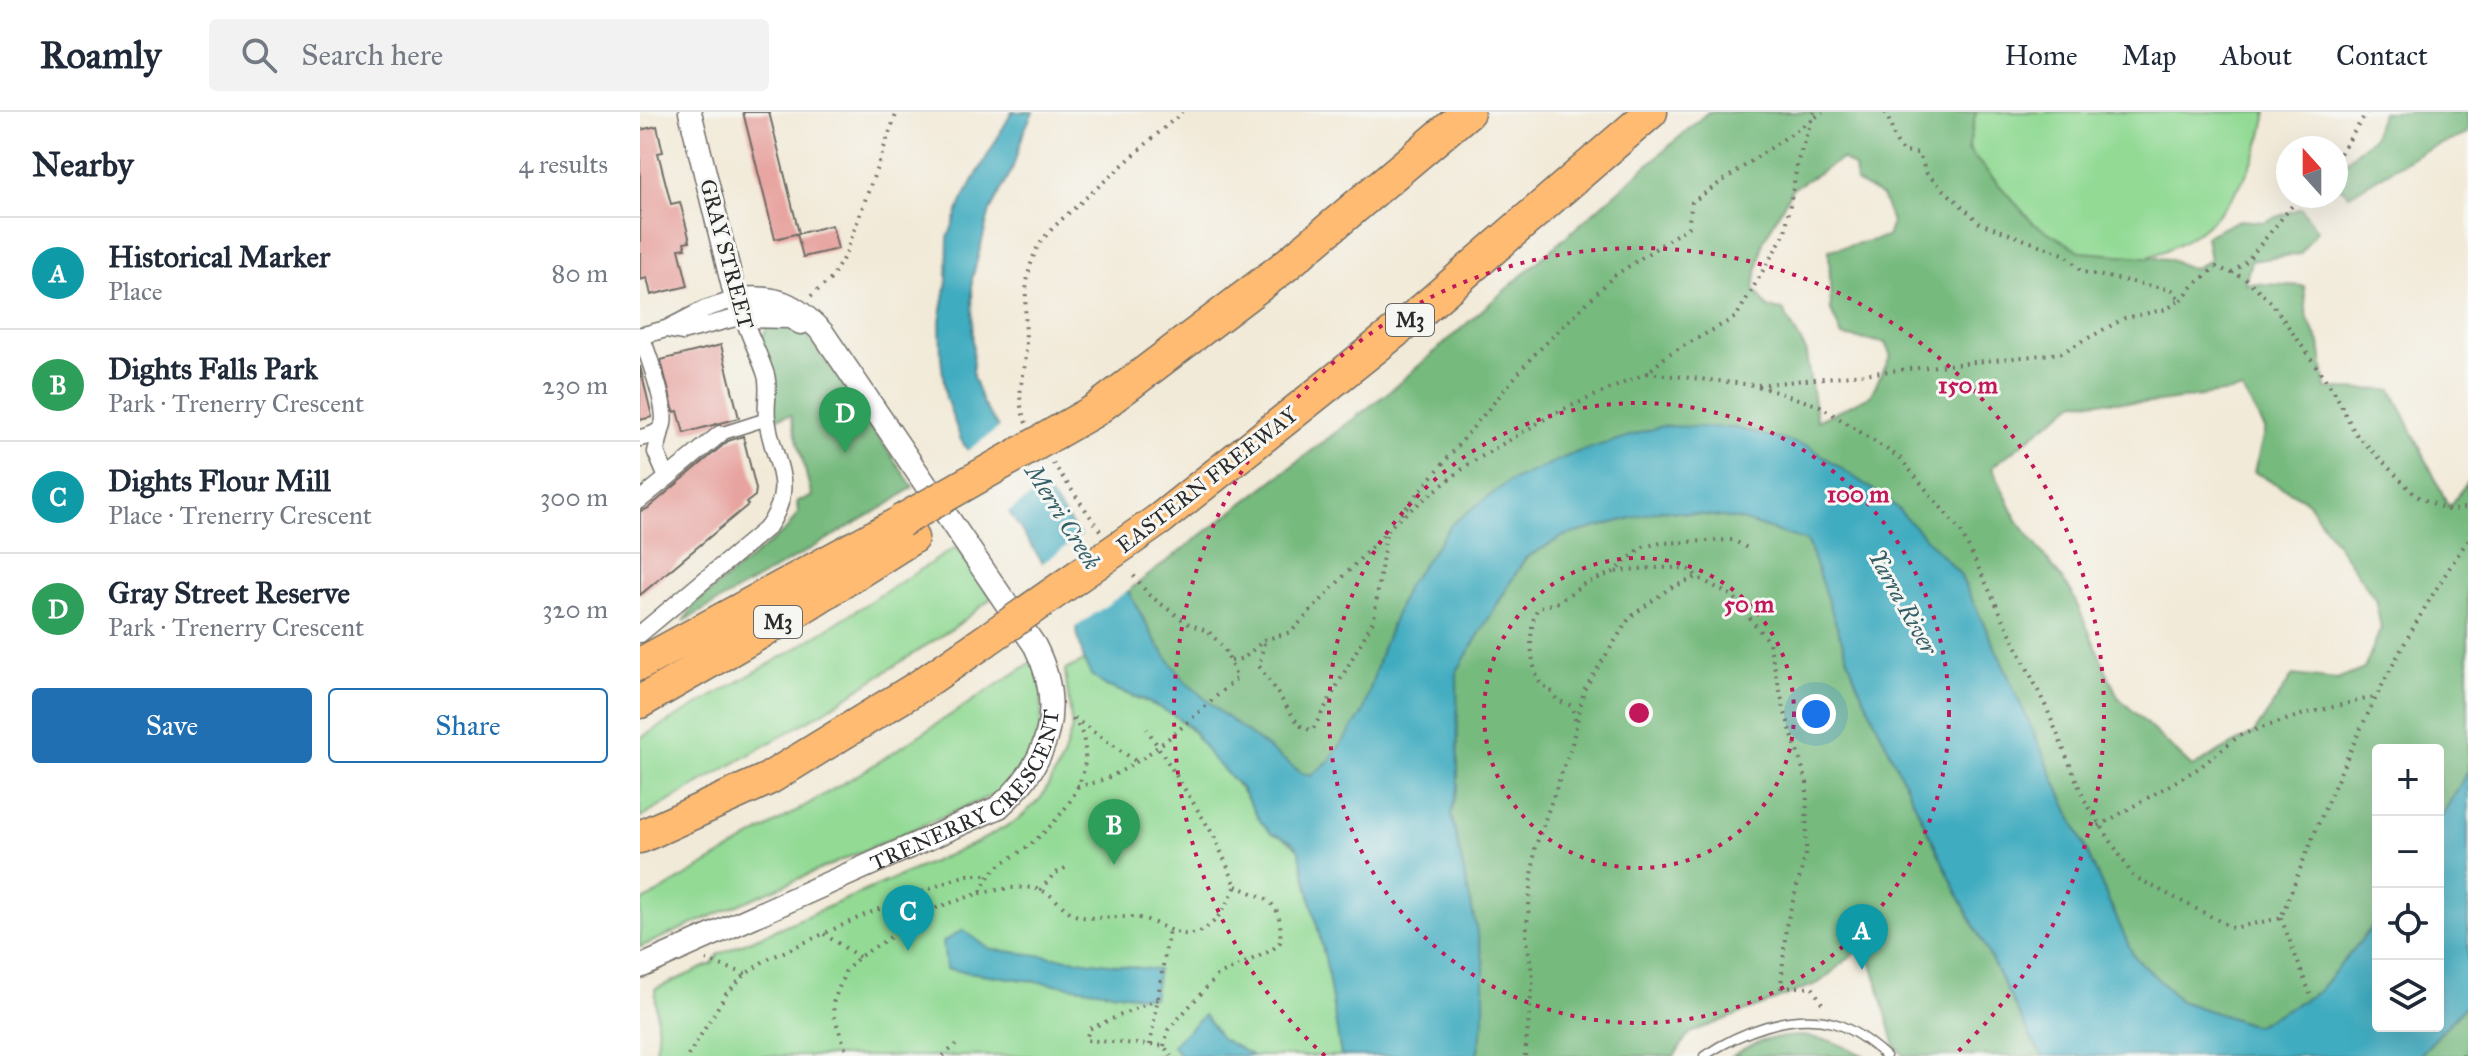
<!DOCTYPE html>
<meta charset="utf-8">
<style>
:root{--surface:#fff;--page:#f2f2f3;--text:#1f2937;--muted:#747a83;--line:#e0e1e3;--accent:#1f6fb2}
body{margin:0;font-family:"IM FELL Great Primer",serif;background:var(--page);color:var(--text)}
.controls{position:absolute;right:24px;bottom:24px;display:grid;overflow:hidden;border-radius:8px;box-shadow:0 8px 32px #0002}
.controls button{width:72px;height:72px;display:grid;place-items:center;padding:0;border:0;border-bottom:2px solid var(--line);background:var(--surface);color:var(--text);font:40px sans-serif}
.compass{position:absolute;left:1636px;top:24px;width:72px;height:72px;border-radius:50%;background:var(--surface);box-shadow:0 8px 32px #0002;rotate:339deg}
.you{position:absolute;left:1176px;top:602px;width:28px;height:28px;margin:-20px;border:6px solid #fff;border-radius:50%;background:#1a73e8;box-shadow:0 0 0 12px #1a73e833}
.badge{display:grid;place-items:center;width:52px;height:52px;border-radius:50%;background:var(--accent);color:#fff;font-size:26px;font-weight:700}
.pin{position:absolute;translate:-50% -66px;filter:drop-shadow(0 2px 4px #0008)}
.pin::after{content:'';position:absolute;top:42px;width:28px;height:24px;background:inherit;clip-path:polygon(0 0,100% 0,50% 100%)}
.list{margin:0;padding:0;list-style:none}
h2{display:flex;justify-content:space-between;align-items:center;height:104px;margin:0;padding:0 32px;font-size:34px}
h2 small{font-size:26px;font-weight:400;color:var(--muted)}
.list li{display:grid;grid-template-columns:52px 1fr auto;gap:24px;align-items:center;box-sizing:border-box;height:112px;padding:0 32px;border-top:2px solid var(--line)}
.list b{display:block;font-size:30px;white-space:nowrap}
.list p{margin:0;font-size:26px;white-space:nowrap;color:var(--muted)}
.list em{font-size:26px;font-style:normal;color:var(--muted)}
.actions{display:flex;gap:16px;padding:24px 32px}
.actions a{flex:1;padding:18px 0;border:2px solid var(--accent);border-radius:8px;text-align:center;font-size:28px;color:var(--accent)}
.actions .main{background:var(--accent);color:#fff}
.icon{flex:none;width:44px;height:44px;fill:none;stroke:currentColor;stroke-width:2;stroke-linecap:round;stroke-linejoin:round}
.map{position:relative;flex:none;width:1828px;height:944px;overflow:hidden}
header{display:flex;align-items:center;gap:48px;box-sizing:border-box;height:112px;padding:0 40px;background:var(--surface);border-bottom:2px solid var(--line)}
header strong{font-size:38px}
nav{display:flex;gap:44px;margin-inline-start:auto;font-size:28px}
.search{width:560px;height:72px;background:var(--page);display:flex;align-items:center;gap:20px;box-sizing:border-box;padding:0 28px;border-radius:8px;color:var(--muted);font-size:30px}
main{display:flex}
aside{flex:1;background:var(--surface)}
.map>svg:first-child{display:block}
</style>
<header>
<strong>Roamly</strong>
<div class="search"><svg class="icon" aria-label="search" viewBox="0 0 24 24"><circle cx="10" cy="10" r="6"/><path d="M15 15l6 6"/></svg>Search here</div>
<nav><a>Home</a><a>Map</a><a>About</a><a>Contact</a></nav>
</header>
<main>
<aside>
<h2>Nearby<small>4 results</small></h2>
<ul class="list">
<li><span class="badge" style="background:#0f9aa8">A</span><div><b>Historical Marker</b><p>Place</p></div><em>80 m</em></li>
<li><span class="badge" style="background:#2e9e5b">B</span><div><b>Dights Falls Park</b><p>Park · Trenerry Crescent</p></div><em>230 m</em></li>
<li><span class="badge" style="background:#0f9aa8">C</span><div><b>Dights Flour Mill</b><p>Place · Trenerry Crescent</p></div><em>300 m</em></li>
<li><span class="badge" style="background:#2e9e5b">D</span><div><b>Gray Street Reserve</b><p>Park · Trenerry Crescent</p></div><em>320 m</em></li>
</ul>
<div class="actions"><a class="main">Save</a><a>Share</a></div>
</aside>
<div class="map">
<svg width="1828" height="944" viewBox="0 0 1828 944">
<rect width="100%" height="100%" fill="#f6f6f2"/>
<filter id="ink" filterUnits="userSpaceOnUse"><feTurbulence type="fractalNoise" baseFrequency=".0125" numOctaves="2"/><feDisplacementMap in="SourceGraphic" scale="16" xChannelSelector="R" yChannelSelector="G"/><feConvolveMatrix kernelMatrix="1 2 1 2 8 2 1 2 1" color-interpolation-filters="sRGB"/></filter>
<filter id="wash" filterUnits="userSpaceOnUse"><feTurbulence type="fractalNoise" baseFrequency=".006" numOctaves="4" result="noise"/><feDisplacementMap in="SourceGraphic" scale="32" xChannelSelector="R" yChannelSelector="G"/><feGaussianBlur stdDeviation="1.8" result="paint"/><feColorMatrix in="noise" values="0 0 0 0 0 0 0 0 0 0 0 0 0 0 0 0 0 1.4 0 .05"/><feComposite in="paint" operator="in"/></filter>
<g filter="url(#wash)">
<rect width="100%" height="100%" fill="#f2ead8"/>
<path fill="#93da95" stroke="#5f8260" stroke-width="2" d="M1321 0H1627C1617 59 1583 114 1526 138 1517 142 1506 147 1497 147 1474 149 1441 142 1417 139L1333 49Z
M316 435 352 486 315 515 183 600 0 706V626L152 539Z
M395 548 402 571 401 616 376 669 353 683 0 835V791L229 656Z
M444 549C461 581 501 584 531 601 548 612 557 625 568 641 578 654 592 664 601 678 609 688 613 699 621 709 632 723 648 725 659 738L686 851 701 944H613L581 926 532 933 541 944H15L18 927 15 877 72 852 79 842 336 731 378 708 401 686 422 649 432 616 425 558Z"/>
<path fill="#76ba7e" stroke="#507254" stroke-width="2" fill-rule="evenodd" d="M1068 0H1336L1328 38 1393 111 1442 140 1528 147 1553 157 1570 148 1566 124 1599 108 1623 110 1661 96 1677 118 1660 142 1611 149 1605 171 1664 174 1667 207 1680 231 1686 277 1752 278 1809 395 1828 370V659L1798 710V638H1738V808L1678 880 1615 914 1540 889 1493 843 1361 548 1319 461 1168 334 767 474 742 537 723 601 690 649 671 664 663 662C624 633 577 605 544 569 521 543 505 509 488 479L750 279ZM1202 47 1214 55 1216 70 1242 84 1252 110 1247 125 1189 138 1191 198 1202 224 1245 231 1251 244 1230 284 1177 309 1165 237 1143 198 1128 196 1114 176 1123 130 1152 77ZM1602 278 1625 317 1614 360 1666 388 1735 487 1741 516 1724 557 1697 568 1653 563 1614 621 1552 655 1478 585 1431 479 1377 408 1352 355 1437 289 1512 291Z
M1742 0H1828V22L1783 39 1709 83 1696 72V58L1733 25Z
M130 207 165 219 273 375 249 392 44 509 54 493 147 417 158 401 157 389 172 385 151 303 136 306 131 260 115 226 124 222Z
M1022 398 1098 407 1167 429 1216 569 1320 786 1391 926 1403 944H1264L1255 934 1230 844 1221 836 1179 871 1050 921 1034 944H837L844 907V852L811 701 818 675 817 559 885 447 924 424Z
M1828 891V944H1779Z
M1163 924 1191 929 1225 944H1092C1117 927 1133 925 1163 924Z"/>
<path fill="#41acc0" stroke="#366c76" stroke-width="2" d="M372 0H393L384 19 372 58 350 99 332 167 333 265 343 292 359 317 441 425 488 479 517 532 545 569 580 600 663 662 671 664 690 648 723 601 742 537 767 474 812 412 868 370 935 341 1022 314 1095 316 1168 334 1251 390 1319 461 1361 548 1493 843 1540 889 1615 914 1678 880 1738 808V914H1798V710L1828 659V891L1779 944H1403L1391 926 1320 786 1216 569 1167 429 1098 407 1022 398 924 424 885 446 817 559 818 675 811 701 844 852V907L837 944H701L686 851 659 738 651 729 631 721 620 709 601 676 570 644 551 616 532 602 502 587 466 574 451 563 444 549 436 515 403 451 321 328 306 286 301 247 300 209 307 169 308 126 322 89Z
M323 818 350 837 518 858 513 886 306 857 303 830Z
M564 903 581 926 613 944H541L532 933Z"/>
<path fill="#f2ead8" d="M362 314 408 373 365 402 324 341Z
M444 422 491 476 433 517 400 453Z"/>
<g id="blocks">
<path fill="#e7a39f" d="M103 0H129L159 121 135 127Z
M17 14 23 40 18 41 31 92 40 90 50 129 44 130 46 136 39 137 48 174 11 183 7 166 0 168V18Z
M192 113 198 137 163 145 157 122Z
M81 233 99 306 44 321 38 299 34 300 21 248Z
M0 254 12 305 0 308Z
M103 324 116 377 115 384 106 391 108 393 0 483V399L7 397 88 329Z"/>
</g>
</g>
<g filter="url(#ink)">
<use href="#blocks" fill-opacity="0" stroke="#716e68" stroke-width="2"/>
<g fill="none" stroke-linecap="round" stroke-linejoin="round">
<defs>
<path id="service" d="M1064 944C1100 920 1150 900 1193 911 1212 916 1231 931 1246 944"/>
<path id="pedestrian" d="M80 322 127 307"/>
<path id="minor" d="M0 224 26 217 65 197 96 187
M0 326C8 324 17 323 22 315 30 300 7 241 1 223
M27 366 80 322
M0 388 27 366 16 340 22 315
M0 522 128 415C158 370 133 353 127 307 125 292 130 277 126 263 120 244 109 224 103 204L42 220 26 217"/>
<g id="tertiary">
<path d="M50 0 96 187 103 204 150 205 161 211"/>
<path id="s1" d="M0 855 359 695C409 651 426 595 395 534L183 221C152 190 140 184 96 187"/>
</g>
<path id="motorway" d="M454 299 644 155 828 0
M520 407 780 200 1011 0
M0 552 257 412
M0 590 144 507 272 426
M0 725 128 667 278 575 345 529"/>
</defs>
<use href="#service" stroke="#716e68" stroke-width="11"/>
<use href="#pedestrian" stroke="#716e68" stroke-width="15"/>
<use href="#minor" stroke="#716e68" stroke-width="19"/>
<use href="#tertiary" stroke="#716e68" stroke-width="25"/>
<use href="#motorway" stroke="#716e68" stroke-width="35"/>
<path stroke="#716e68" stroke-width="4" stroke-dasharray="2 6" stroke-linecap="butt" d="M1696 48 1727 0
M1592 161 1607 149 1660 84
M171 184 191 167 206 141 257 0
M1541 188 1553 174 1576 155 1605 166 1631 190 1695 281 1715 321 1776 384 1810 399 1828 395
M1007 261 1114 273 1180 294 1260 346 1321 420 1407 597 1444 687 1493 764 1593 816 1641 806C1691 674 1748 545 1828 428
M1118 273 1421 241 1485 206 1527 197 1540 188 1532 178 1442 160 1426 143 1340 111 1287 62 1278 41 1263 40C1252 28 1253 14 1245 0
M386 311C373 279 386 267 386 237 386 206 382 173 394 143 399 129 411 118 421 108L542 0
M413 351 461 420
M761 402 891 246 974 164 1048 115 1052 90 1183 0
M976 460C987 457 1037 454 1047 457 1053 459 1053 460 1057 465
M624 531 619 554 659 613 672 619 734 507 746 421
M591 549 604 546 624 528 651 520 755 410 829 352 915 301 1007 261 1029 242 1096 205 1145 121 1158 48 1174 0
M434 606 497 650
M935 608 932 594 917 588 909 576 901 573C890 554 887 514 898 496L918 490 944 472 974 460 1002 435 1021 431 1093 428 1109 437
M437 674C492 669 555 602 597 566L584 536 569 520 547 511 509 483 490 459
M1459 714 1559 656 1600 623 1664 602 1734 585
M400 778 414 762 427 755
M340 781C360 778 388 770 407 781 418 788 428 803 442 805 461 808 483 802 504 807 519 811 535 824 551 822 575 819 586 792 596 774L574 724 507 617
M1641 806 1670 882
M184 822 219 845
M66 848 106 862
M518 887 449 917 446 928 524 934 531 944
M510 933 529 817
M524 934 528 918 577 864 632 838 640 830C643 789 630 789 596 774
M48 944 86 882 106 862 124 849 229 801 317 766 328 763H349
M208 944 194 904 193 891 205 860 219 845 298 795 340 781C354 750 363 753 387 735 416 712 448 676 445 638 444 625 441 613 430 606
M303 944 316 933
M885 944 893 866 886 822 895 736 932 632 944 578 990 505 1030 476 1057 465 1094 485 1129 531 1145 601 1167 670 1166 742 1146 814 1141 875H1172L1185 896
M1822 944 1828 936"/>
<use href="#service" stroke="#fff" stroke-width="8"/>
<use href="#pedestrian" stroke="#fff" stroke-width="12"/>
<use href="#minor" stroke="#fff" stroke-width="16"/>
<use href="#tertiary" stroke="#fff" stroke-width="22"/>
<use href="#motorway" stroke="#ffbb71" stroke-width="32"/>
<defs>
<path id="motorway-bridge" d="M261 409 454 299
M345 529 520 407"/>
</defs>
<use href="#motorway-bridge" stroke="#716e68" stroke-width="35" stroke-linecap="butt"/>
<use href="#motorway-bridge" stroke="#ffbb71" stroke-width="32"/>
</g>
</g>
<g fill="none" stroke="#c2185b" stroke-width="4" stroke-dasharray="4 8">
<circle cx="999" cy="601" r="155"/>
<circle cx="999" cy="601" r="310"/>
<path d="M685 944A465 465 0 1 1 1313 944"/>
</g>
<g text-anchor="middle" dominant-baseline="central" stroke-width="6" stroke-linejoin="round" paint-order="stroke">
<g fill="#f6f6f2" stroke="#686867" stroke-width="2">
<rect x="746" y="192" width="48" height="32" rx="6"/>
<rect x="114" y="494" width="48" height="32" rx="6"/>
</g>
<g font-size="20" font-weight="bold" fill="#2b2b2b">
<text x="770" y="208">M3</text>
<text x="138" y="510">M3</text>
</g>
<g font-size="22" fill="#2b2b2b" stroke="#f6f6f2">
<text transform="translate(87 142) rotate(75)">GRAY STREET</text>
<text transform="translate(567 368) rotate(-38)">EASTERN FREEWAY</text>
<text stroke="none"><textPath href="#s1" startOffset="380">TRENERRY CRESCENT</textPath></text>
</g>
<g font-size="24" font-style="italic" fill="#345f67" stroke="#f6f6f2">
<text transform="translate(423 405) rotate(58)">Merri Creek</text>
<text transform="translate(1263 490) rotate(61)">Yarra River</text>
</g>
</g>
<circle cx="999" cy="601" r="12" fill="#c2185b" stroke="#f6f6f2" stroke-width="4"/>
<g font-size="24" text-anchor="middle" font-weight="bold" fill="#c2185b" stroke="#f6f6f2" stroke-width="6" stroke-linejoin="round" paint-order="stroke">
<text x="1328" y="281">150 m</text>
<text x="1218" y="390">100 m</text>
<text x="1109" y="500">50 m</text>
</g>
</svg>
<div class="controls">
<button>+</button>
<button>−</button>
<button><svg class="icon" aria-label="locate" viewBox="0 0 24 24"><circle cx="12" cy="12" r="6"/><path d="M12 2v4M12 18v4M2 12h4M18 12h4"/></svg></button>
<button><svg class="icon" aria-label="layers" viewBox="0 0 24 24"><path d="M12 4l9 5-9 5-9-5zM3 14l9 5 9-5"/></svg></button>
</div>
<svg class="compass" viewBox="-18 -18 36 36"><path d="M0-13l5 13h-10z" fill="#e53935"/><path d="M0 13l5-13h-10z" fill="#747a83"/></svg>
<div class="you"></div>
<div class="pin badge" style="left:1222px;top:858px;background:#0f9aa8">A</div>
<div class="pin badge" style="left:474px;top:753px;background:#2e9e5b">B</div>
<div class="pin badge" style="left:268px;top:839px;background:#0f9aa8">C</div>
<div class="pin badge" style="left:205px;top:341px;background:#2e9e5b">D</div>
</div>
</main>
